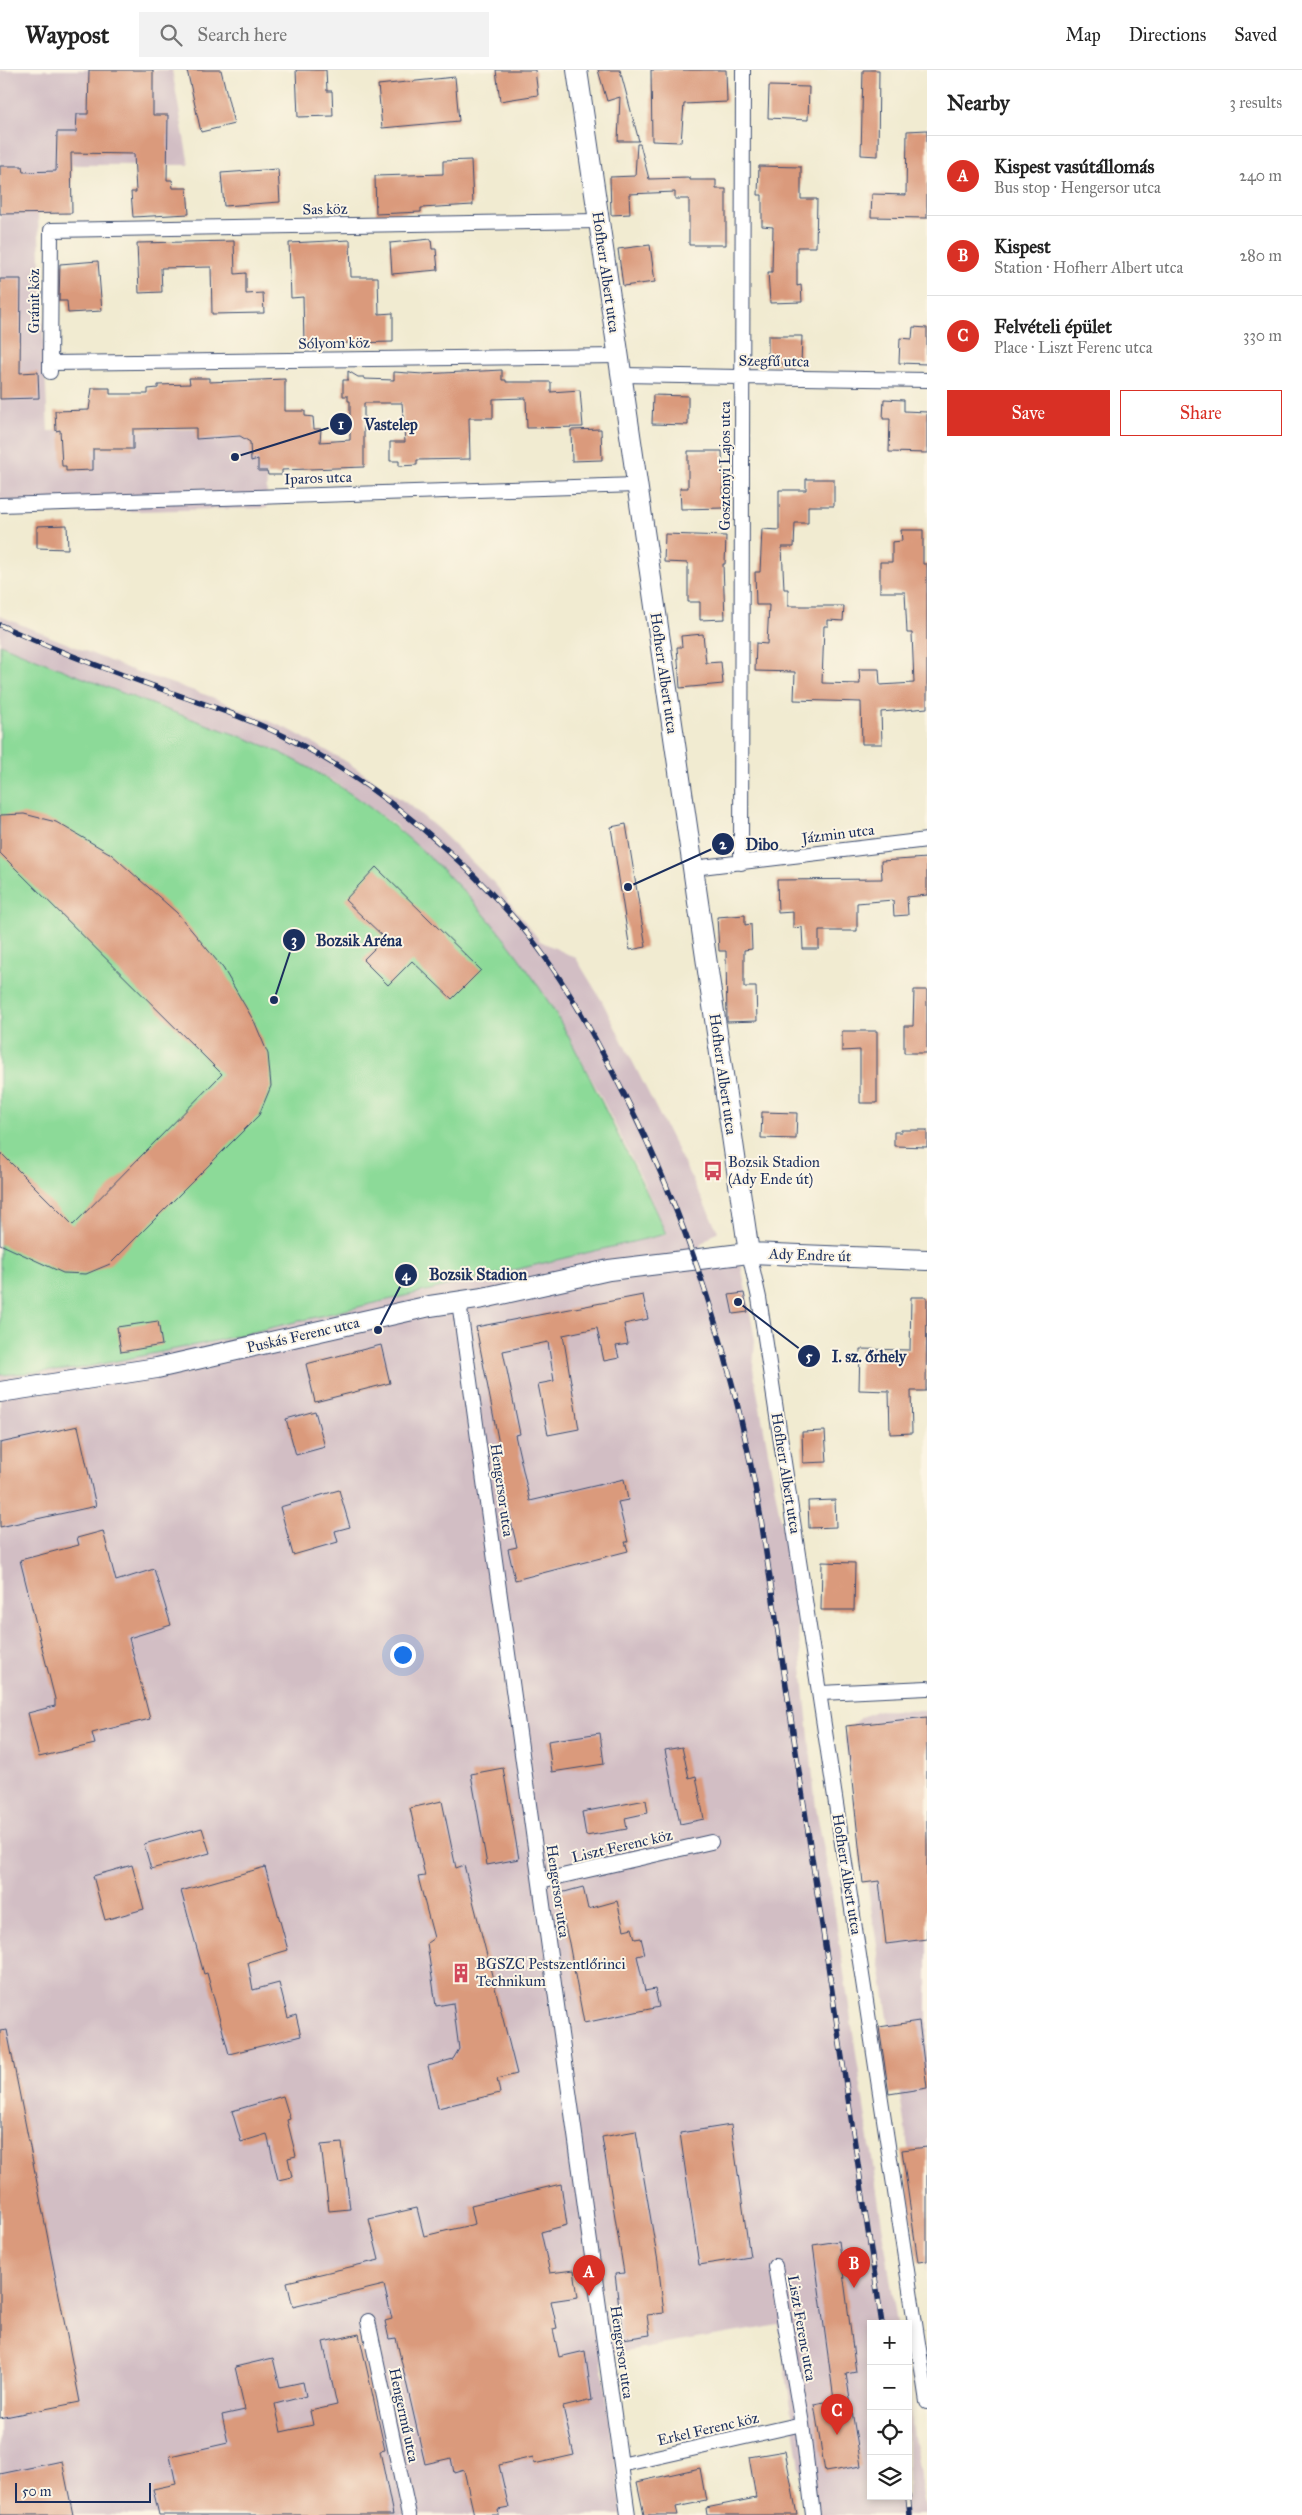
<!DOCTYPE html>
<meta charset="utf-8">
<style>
:root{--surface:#fff;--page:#f2f2f2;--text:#222;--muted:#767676;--line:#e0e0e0;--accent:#d93025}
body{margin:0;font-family:"IM FELL Great Primer",serif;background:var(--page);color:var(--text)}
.controls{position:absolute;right:15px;bottom:15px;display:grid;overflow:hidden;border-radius:0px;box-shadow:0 2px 8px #0003}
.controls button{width:45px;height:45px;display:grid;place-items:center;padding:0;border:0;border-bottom:1px solid var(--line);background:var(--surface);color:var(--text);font:25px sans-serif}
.scale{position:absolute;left:15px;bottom:12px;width:136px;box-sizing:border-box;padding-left:5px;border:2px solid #1b2f5e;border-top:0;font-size:14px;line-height:18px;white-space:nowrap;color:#1b2f5e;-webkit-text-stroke:4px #fcf5e5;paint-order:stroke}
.you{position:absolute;left:402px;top:1584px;width:18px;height:18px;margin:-12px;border:4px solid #fff;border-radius:50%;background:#1a73e8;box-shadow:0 0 0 8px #1a73e833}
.badge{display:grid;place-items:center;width:32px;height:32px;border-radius:50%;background:var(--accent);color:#fff;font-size:16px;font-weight:700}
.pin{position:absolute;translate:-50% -41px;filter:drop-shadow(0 1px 2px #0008)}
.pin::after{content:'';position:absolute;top:26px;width:18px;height:15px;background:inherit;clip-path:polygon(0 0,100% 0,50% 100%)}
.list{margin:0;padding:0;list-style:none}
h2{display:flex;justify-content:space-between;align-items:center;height:65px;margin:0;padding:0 20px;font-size:21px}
h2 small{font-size:16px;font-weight:400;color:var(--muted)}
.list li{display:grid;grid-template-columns:32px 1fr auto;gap:15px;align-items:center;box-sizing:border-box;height:80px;padding:0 20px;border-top:1px solid var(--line)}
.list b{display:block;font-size:19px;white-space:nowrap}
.list p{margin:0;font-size:16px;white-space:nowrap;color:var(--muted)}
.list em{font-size:16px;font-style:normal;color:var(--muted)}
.actions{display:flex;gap:10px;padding:15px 20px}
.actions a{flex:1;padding:11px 0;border:1px solid var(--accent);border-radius:0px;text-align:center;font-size:18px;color:var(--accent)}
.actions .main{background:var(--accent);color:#fff}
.icon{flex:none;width:28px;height:28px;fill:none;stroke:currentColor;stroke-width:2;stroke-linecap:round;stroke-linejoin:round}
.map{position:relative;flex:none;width:927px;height:2445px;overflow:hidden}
header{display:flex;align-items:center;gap:30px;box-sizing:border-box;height:70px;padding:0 25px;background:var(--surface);border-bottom:1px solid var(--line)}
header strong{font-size:24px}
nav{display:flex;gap:28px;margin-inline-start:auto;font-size:18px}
.search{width:350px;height:45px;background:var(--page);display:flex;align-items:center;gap:12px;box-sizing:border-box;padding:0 18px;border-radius:0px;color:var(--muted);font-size:19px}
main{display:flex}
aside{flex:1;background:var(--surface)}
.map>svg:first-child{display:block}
</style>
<header>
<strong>Waypost</strong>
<div class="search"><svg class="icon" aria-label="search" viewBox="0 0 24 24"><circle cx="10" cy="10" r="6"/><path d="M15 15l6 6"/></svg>Search here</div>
<nav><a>Map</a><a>Directions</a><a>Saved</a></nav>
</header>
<main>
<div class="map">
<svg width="927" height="2445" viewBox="0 0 927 2445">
<rect width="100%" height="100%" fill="#fcf5e5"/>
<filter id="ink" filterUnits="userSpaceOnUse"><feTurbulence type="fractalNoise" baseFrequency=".02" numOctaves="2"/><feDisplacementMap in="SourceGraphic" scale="10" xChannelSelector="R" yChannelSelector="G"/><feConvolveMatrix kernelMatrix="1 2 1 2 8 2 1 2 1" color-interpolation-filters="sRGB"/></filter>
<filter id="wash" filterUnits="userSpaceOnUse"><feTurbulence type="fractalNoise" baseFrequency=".0096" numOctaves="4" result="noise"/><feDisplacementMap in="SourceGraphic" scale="20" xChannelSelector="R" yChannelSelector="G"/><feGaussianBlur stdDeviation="1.12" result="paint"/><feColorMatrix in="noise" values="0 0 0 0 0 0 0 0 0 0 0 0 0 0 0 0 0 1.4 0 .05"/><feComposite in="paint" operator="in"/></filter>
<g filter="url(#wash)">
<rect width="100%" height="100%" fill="#f1ebd1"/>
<path fill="#d2bec4" d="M0 0H172L189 95H72V143L38 144 48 361 266 358 267 438 0 444Z
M0 546 129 599 212 627 290 660 347 692 412 737 437 758 495 814 540 871 576 888 602 931 718 1161 700 1175 707 1190 740 1189 755 1270 753 1299 796 1535 816 1738 831 1817 897 2254H871V2426H908V2327L926 2445H807L779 2255 601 2285 622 2445H0V1305L77 1299 215 1271 666 1164 642 1109 597 1019 557 945 538 915 499 862 474 834 395 755 332 710 278 682 84 609 0 574Z
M878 1640 927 1641V2201L845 1668 851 1656 862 1647Z"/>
<path fill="#8cda98" stroke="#54847b" d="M0 574C63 601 127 625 192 649 221 660 251 669 279 682 392 737 494 838 557 946 580 986 599 1027 619 1067 636 1099 651 1131 666 1164L215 1271 77 1299 0 1305Z"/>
<g id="blocks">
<path fill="#da9a7b" d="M89 0H153V45H168L167 110H172L173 118H187L189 144 133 147 131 122H136L134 84 71 83 72 143 0 144V96H22L23 102 56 101 57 62H76L77 44H88Z
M187 0H221L234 54 201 62Z
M296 0H326L327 21H332L333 46 298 47Z
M496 0H535L538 25 500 31Z
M598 0H620L639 71H618L620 27 607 31Z
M651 0H726L727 32 684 34 681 72 652 71Z
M863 0H879L878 86 861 85Z
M455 7 459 51 382 58 378 15Z
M769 16 809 17 808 50 768 48Z
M927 60V148L871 147 872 124 906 125 907 61Z
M637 74H640L649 109 690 108V110H716V119H726V175H689V129H675V122L629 124 630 144 611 145 610 107 635 106Z
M471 90 473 135 421 138V142L376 144 375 106 443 104V91Z
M759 96 801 97V129H817L816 177H797V216L801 215 802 232 770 233 768 202H772L773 157 762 156V125H758Z
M278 99 280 132 224 136 221 103Z
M431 169 432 179H436L438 200 392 204 390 173Z
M350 170 351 207H378L379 244 393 243V272L304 274 303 227 291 228 289 173Z
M234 171 235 204 246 203V224L263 223 264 243 212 244 211 197 161 198 162 222 139 223 137 173Z
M650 175 655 212 623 216 618 179Z
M98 191 102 241 68 243 67 231H59L60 194Z
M0 209H21L20 303 38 302 39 328 0 329Z
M913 257 927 258V294L899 293 900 268 912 269Z
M768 266H802L801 294H768Z
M502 300V310H506V312H551V322L580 320 583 357 527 358 526 328 493 329V348H469L470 389 417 390V395L399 396V391H390V372H405L402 333H364V397L282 400V405H268L267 401H258V389L251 391 250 372 240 366 196 369V358L133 359V379H93V400L66 401V396H62L60 360 56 361 55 341 89 340 92 318H110V324H148V319L158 318V315L190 314 189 308H209V312L285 309V341H305V346L313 347 314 359H321L320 372 350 370V331H348V326H343V310H348V301L358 307H364V309L394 310V302L423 304Z
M653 325 688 326V355L652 354Z
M884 329 904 330V341L927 342V383L889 382 890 349H883Z
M601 359 602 390 572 391 571 360Z
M688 381H722L724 438 681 439 680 418H688Z
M806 409H834V436H808V453H795L794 477H782L784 519H788V536H844L843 551 828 550V556H824L822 613 860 614 859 599H879L880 615 914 613 912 563H907L905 522H880V492H892V472L902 471 901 460H923V494H927V638L881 642 882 674H862L861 632 794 630 795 602 755 601 756 573 767 574 769 535H756L755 502H760L762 459 779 460V420H806Z
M67 455 68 479 37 478V456Z
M665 464 726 466 725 494H723L725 549 700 550V532H688V493L664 492Z
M703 564 706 593 721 592 723 614 680 618 677 577H682L681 566Z
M24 744 56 752 111 784 177 843 223 898 255 953 268 984 271 1016 259 1045 110 1194 86 1204 63 1203 0 1174V1082L73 1155 222 1004 0 783V745Z
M626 754 646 877 630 880 611 757Z
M927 788V825L907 827 908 845 894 846 893 830 857 833V861H819V879H803L802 857 793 858V842L778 843 777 810 882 809 881 791Z
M376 797 481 900 452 929 412 891 388 915 363 890 385 868 345 830Z
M745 845V855L751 854 752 879 744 880V917H756L757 951 727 952 726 881H719L717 847Z
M914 920H927V983H904V956H913Z
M842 961H877V1033H860V980L842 981Z
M762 1042 797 1043 796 1069 761 1068Z
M901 1060H927V1077L894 1076V1062H901Z
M744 1223 748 1242 733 1244 729 1225Z
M643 1225 648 1249 624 1254 628 1274 616 1276 619 1288 604 1291 597 1258 563 1265 579 1359 548 1365 538 1314 554 1311 548 1272 503 1281 520 1364 515 1365 530 1431 624 1409 628 1430 618 1432 628 1472H625L628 1481 515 1510 508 1479 517 1477 493 1375 499 1374 476 1257Z
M911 1227H927L926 1321H911L912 1363 890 1364 889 1321 859 1320 860 1279 910 1280Z
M158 1251 162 1275 121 1282 117 1257Z
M381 1275 390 1313 315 1332 306 1294Z
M315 1341 325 1377 296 1385 286 1349Z
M78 1356 96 1436 0 1457V1373Z
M825 1361 827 1392 803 1393 802 1362Z
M339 1420 350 1457 335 1461 338 1472 293 1485 280 1437Z
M835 1430 836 1457 809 1458 808 1431Z
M103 1461 116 1511 154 1499 171 1555 129 1568 150 1649 92 1663 95 1674 39 1687 28 1643 55 1636V1629L20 1490 79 1475 77 1468Z
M822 1492 855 1493 854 1540H821Z
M927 1647V1869L886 1874 879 1811 863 1813 846 1656Z
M600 1663 604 1694 552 1702 548 1671Z
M682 1677 689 1708 696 1706 704 1749 680 1754 665 1680Z
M503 1698 519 1789 487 1795 471 1704Z
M646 1730 648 1743 625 1748 627 1759 586 1766 582 1742Z
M442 1731 456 1798 464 1795 517 2004 497 2009 500 2023 438 2038 428 1996 453 1989 459 1979 453 1933 436 1936 427 1873 434 1868 418 1807 425 1806 410 1738Z
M202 1758 210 1783 151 1799 144 1774Z
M132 1795 144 1839 105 1850 93 1806Z
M265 1797 288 1880 248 1892 253 1920 279 1913 288 1948 296 1945 301 1966 229 1984 207 1903 204 1904 181 1821Z
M583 1817 588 1839 617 1831 624 1860 632 1858 635 1869 641 1868 645 1884 637 1886 645 1921 655 1919 659 1937 584 1953 569 1873 557 1824Z
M919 1951 927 2018 889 2024 879 1957Z
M7 1960 80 2332 0 2348V1961Z
M283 2026 290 2049 287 2050 296 2086 288 2088 292 2107 278 2110 267 2064 241 2072 232 2041Z
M731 2055 750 2187 699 2195 680 2063Z
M636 2061 658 2192 664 2243 647 2245 650 2265 623 2269 615 2204 624 2203 602 2067Z
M342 2073 350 2139 329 2141 321 2075Z
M927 2077V2191L918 2192 902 2080Z
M561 2114 567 2155 541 2162 550 2203 574 2200 578 2227 551 2231 557 2258 553 2259 559 2287 585 2281 592 2330 563 2337 574 2385 534 2394 533 2387 499 2395 509 2438 498 2440 499 2445H474L464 2400 454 2403 451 2388 425 2394 396 2268 389 2269 385 2251 392 2249 384 2215 293 2237 287 2212 379 2190 369 2149 417 2138 424 2166 475 2154 471 2135Z
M839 2171 856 2302 846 2304 861 2396 825 2402 814 2334 834 2330 813 2175Z
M359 2264 385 2380 380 2381 393 2445H159L153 2419 176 2414 170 2386 228 2373 222 2345 245 2340 235 2297 273 2288 280 2317 303 2312 306 2326 275 2334 281 2362 313 2355 310 2341 337 2335 323 2272Z
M785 2381 797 2445H707L706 2438 756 2428 749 2387Z
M62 2391 73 2445H0V2404Z
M700 2398 706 2431 676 2437 678 2445H644L637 2412Z"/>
</g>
</g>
<g filter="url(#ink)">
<use href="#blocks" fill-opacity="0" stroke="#3b4b6f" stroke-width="1"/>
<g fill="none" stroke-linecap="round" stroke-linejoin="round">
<defs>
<path id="street" d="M50 293 618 286
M50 302 51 160 599 151
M621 305 927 310
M0 435 637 415
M741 793 743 0
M693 798 927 770
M749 1183 759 1228 927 2332
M459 1232 628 2445
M821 1623 927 1618
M540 1811 711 1772
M775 2196 802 2354 813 2445
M368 2251 409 2445
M621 2395 802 2354"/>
<path id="secondary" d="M577 0 749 1183
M0 1322 157 1298 430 1236 483 1228 609 1200 749 1183 927 1190"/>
</defs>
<use href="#street" stroke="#3b4b6f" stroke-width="16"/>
<use href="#secondary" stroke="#3b4b6f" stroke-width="22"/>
<use href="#street" stroke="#fff" stroke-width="14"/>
<use href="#secondary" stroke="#fff" stroke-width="20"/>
<defs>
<path id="rail" d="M0 555C55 581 113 602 170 622 209 636 251 649 288 668 375 713 449 775 514 848 561 901 595 967 627 1030 693 1161 736 1304 761 1449L882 2254
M908 2426 910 2445"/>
</defs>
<use href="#rail" stroke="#1b2f5e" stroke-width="5.5"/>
<use href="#rail" stroke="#fcf5e5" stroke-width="4" stroke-dasharray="11" stroke-linecap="butt"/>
</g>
</g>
<defs>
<symbol id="bus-bare" viewBox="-9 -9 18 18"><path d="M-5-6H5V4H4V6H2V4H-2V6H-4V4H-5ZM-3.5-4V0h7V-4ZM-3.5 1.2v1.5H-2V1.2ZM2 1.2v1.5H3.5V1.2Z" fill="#d1495b" stroke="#fcf5e5" stroke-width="2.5" paint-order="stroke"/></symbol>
<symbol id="building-bare" viewBox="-9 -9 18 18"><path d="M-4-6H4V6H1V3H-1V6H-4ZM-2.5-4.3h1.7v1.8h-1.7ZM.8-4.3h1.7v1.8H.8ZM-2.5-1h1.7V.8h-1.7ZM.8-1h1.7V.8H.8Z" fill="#d1495b" stroke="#fcf5e5" stroke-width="2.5" paint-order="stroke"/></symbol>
</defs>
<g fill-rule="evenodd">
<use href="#bus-bare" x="699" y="1087" width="28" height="28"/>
<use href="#building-bare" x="447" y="1889" width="28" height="28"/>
</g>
<g text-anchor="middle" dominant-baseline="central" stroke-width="4" stroke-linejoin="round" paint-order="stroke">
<g font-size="15" fill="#1b2f5e" stroke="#fcf5e5">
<text transform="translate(325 139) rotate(-1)">Sas köz</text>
<text transform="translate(606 202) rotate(82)">Hofherr Albert utca</text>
<text transform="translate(34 231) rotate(-90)">Gránit köz</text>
<text transform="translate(334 273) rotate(-1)">Sólyom köz</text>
<text transform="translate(774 291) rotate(1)">Szegfű utca</text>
<text transform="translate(725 396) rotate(-90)">Gosztonyi Lajos utca</text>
<text transform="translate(318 408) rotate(-2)">Iparos utca</text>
<text transform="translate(664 603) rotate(82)">Hofherr Albert utca</text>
<text transform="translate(838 764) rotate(-7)">Jázmin utca</text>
<text transform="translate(723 1004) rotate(82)">Hofherr Albert utca</text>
<text transform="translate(810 1185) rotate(2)">Ady Endre út</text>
<text transform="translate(303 1265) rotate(-13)">Puskás Ferenc utca</text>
<text transform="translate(786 1403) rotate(81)">Hofherr Albert utca</text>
<text transform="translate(502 1420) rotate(82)">Hengersor utca</text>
<text transform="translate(622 1776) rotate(-13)">Liszt Ferenc köz</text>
<text transform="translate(847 1804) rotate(81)">Hofherr Albert utca</text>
<text transform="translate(558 1821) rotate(82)">Hengersor utca</text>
<text transform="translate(802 2258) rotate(80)">Liszt Ferenc utca</text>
<text transform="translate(622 2282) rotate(82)">Hengersor utca</text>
<text transform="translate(404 2345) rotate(78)">Hengermű utca</text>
<text transform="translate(708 2359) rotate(-13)">Erkel Ferenc köz</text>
</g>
<g font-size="15" fill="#1b2f5e" stroke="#fcf5e5" text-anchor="start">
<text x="728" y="1092">Bozsik Stadion<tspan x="728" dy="17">(Ady Ende út)</tspan></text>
<text x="476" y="1894">BGSZC Pestszentlőrinci<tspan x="476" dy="17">Technikum</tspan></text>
</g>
</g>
<path fill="none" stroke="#1b2f5e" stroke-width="2" d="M235 387L341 354M628 817L723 774M274 930L294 870M378 1260L406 1205M738 1232L809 1286"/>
<g fill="#1b2f5e" stroke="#fcf5e5" stroke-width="2">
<circle cx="235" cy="387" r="5"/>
<circle cx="628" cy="817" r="5"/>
<circle cx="274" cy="930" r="5"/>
<circle cx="378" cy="1260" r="5"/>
<circle cx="738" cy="1232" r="5"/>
<circle cx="341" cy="354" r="12"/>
<circle cx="723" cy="774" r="12"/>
<circle cx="294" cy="870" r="12"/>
<circle cx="406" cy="1205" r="12"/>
<circle cx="809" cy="1286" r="12"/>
</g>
<g font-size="15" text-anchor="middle" font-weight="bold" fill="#fff">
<text x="341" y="359">1</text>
<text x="723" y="779">2</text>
<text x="294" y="875">3</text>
<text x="406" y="1210">4</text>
<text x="809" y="1291">5</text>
</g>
<g font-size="16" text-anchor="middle" font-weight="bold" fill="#1b2f5e" stroke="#fcf5e5" stroke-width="4" stroke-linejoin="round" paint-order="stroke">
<text x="391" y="360">Vastelep</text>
<text x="762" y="780">Dibo</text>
<text x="359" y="876">Bozsik Aréna</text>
<text x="478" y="1210">Bozsik Stadion</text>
<text x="869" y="1292">I. sz. őrhely</text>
</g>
</svg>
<div class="controls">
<button>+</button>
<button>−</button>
<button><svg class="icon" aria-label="locate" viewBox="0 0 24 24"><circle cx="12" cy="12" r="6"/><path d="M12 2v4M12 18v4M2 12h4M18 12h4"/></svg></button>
<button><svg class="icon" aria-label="layers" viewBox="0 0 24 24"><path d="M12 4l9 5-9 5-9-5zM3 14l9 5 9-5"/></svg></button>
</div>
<div class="scale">50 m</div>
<div class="you"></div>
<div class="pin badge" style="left:589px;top:2226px">A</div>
<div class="pin badge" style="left:854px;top:2218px">B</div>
<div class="pin badge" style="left:837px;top:2365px">C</div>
</div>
<aside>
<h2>Nearby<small>3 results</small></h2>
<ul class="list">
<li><span class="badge">A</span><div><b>Kispest vasútállomás</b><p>Bus stop · Hengersor utca</p></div><em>240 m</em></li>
<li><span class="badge">B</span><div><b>Kispest</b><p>Station · Hofherr Albert utca</p></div><em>280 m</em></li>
<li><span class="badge">C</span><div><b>Felvételi épület</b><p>Place · Liszt Ferenc utca</p></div><em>330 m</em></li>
</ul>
<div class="actions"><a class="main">Save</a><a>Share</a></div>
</aside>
</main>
